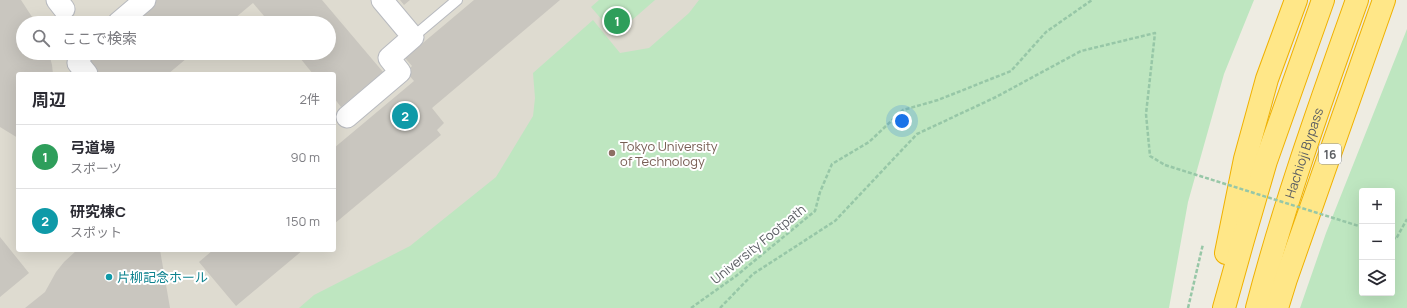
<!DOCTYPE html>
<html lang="ja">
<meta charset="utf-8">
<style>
:root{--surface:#fff;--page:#f7f7f7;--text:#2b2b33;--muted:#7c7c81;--line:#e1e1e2;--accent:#ec432a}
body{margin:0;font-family:Manrope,"Noto Sans JP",sans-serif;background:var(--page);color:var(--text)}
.controls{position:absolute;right:12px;bottom:12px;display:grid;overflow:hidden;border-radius:4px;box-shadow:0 4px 16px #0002}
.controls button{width:36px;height:36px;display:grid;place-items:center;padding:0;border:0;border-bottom:1px solid var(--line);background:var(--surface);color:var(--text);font:20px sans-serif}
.you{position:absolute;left:902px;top:121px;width:14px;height:14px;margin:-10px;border:3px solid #fff;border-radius:50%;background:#1a73e8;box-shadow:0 0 0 6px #1a73e833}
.badge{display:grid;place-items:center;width:26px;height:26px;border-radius:50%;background:var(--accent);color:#fff;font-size:13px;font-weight:700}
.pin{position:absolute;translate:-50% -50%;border:2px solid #fff;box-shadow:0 1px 4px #0006}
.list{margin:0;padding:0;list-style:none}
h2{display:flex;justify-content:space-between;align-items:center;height:52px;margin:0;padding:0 16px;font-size:17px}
h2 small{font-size:13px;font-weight:400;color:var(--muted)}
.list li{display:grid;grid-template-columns:26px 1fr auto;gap:12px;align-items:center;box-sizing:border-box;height:64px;padding:0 16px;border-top:1px solid var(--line)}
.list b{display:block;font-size:15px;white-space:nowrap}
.list p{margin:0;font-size:13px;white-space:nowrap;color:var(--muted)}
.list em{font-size:13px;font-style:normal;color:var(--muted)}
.icon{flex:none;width:22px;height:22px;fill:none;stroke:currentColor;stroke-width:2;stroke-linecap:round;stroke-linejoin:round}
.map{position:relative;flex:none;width:1407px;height:308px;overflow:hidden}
.search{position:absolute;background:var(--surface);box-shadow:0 4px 16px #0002;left:16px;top:16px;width:320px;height:44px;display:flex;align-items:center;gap:10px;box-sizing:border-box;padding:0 14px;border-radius:22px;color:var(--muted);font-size:15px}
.panel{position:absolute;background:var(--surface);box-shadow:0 4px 16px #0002;left:16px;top:72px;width:320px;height:180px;border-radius:4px}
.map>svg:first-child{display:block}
</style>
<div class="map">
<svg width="1407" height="308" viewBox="0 0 1407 308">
<rect width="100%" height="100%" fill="#eeece2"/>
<path fill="#dedbd0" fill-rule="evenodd" d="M0 0H1152L711 308H0ZM23 23H329V53H23ZM18 74H334V250H18Z"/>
<path fill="#bee6c0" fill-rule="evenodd" d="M599 0H655L615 35 591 7Z
M699 0H1254L1224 74 1188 202 1169 308H299L314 295 410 246 496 177 533 116 535 98 533 73 593 20 620 53 649 48 689 13Z
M1407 29V308H1300L1326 233ZM1362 191H1392V293H1362Z"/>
<path fill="#c9c6bf" d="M0 0H21L36 23H23V53H49L52 65 53 74H18V138L0 127Z
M153 0H322L383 72 341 107 334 98V74H313L296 53H329V23H270L253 3 229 23H126Z
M400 0H410L404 5Z
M474 0H560L432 108 444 123 437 130 441 135 334 224V148L414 81 406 72 412 66 405 58Z
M90 53H193L168 74H96L83 59Z
M0 237 29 273 0 297Z
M77 250H160L170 308H25L45 292 56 272 64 262Z
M213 250H303L236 306 199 262Z"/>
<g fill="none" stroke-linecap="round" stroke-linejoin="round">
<defs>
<path id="lane" d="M413 37 457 0"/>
<path id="street" d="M57 0 64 9
M118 23 145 0
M83 53 79 57 78 63 87 74
M347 117 400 72 389 58 413 37 382 0"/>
<g id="highway">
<path d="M1226 253 1245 159 1267 79 1296 0"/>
<path d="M1224 308 1243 240 1266 161 1323 0"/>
<path id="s1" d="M1257 308C1284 204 1321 101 1357 0"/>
<path d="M1277 308 1286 279 1384 0"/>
</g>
</defs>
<use href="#lane" stroke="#b8babf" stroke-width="12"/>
<use href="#street" stroke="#b8babf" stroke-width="23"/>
<use href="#highway" stroke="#f0b100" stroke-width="24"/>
<path stroke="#97c7a7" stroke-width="2.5" stroke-dasharray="4 2" stroke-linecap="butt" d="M1392 237 1396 239 1407 219
M691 308 736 276 815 211 820 192 832 164 869 142 903 110 938 100 1011 71 1046 32 1092 0
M720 308 753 274 835 221 917 134 996 97 1081 51 1155 33 1146 114 1150 156 1165 165
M1188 308 1203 244"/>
<use href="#lane" stroke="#fff" stroke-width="10"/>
<use href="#street" stroke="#fff" stroke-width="21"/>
<use href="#highway" stroke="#ffe788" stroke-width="22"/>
<path stroke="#97c7a7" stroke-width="2.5" stroke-dasharray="4 2" stroke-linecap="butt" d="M1165 165 1362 227"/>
</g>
<circle fill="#8d6e63" stroke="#fff" stroke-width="1.5" cx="612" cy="153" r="4"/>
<circle fill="#0f9aa8" stroke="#fff" stroke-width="1.5" cx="109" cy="277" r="4"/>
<g text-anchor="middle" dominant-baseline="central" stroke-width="4" stroke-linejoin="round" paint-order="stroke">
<rect fill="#fff" stroke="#8c8e92" stroke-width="1" x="1319" y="144" width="22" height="20" rx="3"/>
<g font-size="12" font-weight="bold" fill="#5b5e63">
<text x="1330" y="154">16</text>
</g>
<g font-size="13" fill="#785e54" stroke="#fff" text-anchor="start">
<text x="620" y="146">Tokyo University<tspan x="620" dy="15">of Technology</tspan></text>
</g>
<g font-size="13" fill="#5b5e63" stroke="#fff">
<text stroke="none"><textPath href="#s1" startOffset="162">Hachioji Bypass</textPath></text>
<text transform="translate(758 244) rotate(-39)">University Footpath</text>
</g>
<g font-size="13" fill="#0d838f" stroke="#fff" text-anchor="start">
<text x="117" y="277">片柳記念ホール</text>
</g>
</g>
</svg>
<div class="controls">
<button>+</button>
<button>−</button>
<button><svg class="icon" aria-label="layers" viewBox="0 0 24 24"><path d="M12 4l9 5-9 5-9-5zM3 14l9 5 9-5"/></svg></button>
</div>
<div class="you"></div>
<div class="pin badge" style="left:617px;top:21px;background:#2e9e5b">1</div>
<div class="pin badge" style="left:405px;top:116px;background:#0f9aa8">2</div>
<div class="search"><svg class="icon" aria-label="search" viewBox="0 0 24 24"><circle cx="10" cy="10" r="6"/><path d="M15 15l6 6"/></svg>ここで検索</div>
<section class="panel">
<h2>周辺<small>2件</small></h2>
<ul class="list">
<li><span class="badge" style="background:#2e9e5b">1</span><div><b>弓道場</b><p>スポーツ</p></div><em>90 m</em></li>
<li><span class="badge" style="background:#0f9aa8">2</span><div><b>研究棟C</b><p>スポット</p></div><em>150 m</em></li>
</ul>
</section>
</div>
